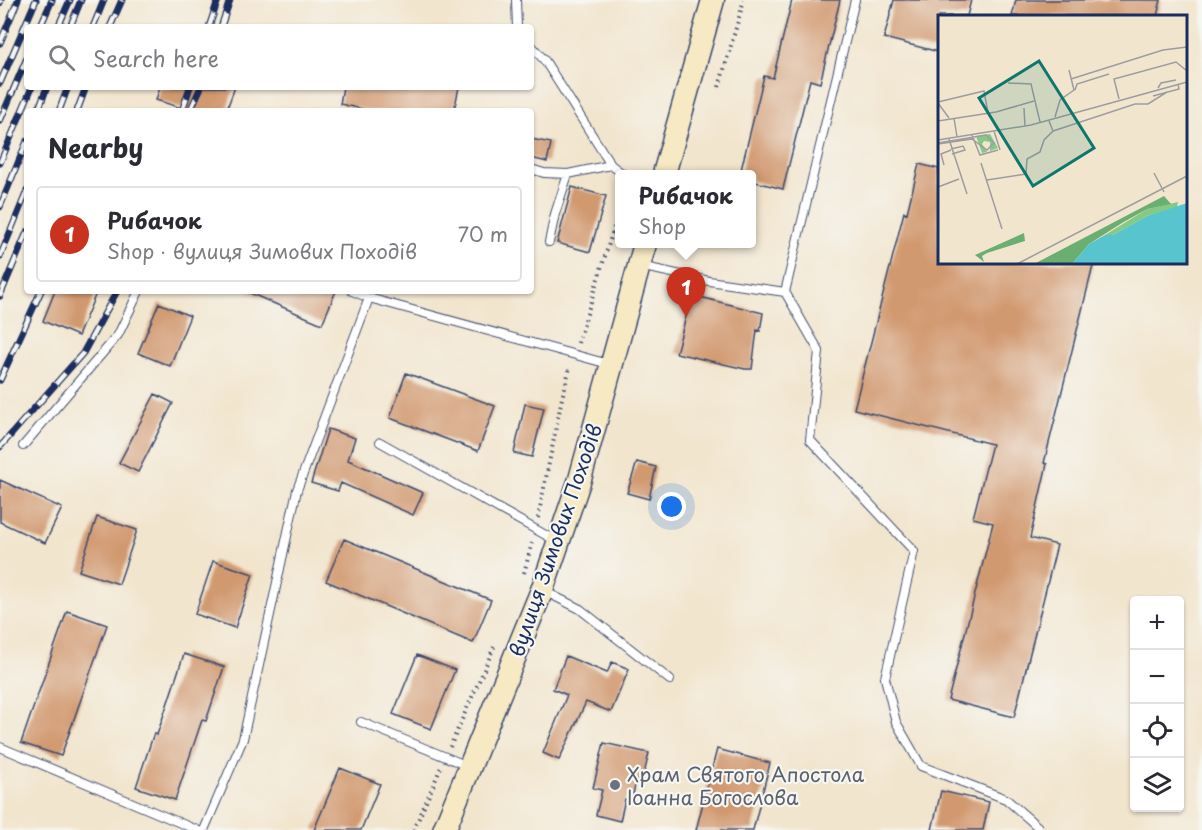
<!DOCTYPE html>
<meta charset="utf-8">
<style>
:root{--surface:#fff;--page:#f7f7f7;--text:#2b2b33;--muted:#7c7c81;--line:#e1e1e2;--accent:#c8321e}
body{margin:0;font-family:"Playpen Sans",sans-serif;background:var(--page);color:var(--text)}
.controls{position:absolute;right:18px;bottom:18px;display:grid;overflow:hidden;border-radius:6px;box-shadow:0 2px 4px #0004}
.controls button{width:54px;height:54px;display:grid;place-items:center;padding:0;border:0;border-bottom:2px solid var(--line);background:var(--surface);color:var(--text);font:30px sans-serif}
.you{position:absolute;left:672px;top:507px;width:21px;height:21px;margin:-15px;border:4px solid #fff;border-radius:50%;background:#1a73e8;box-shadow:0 0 0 9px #1a73e833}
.badge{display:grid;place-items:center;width:39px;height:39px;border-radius:50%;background:var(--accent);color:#fff;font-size:20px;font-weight:700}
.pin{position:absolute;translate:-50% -50px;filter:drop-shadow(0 2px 3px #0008)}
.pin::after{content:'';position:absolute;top:32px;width:21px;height:18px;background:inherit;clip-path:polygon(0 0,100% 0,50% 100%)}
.popup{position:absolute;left:615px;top:170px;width:141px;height:78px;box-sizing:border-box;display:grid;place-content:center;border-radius:6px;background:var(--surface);filter:drop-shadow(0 2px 4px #0005);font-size:20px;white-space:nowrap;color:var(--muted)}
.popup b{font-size:22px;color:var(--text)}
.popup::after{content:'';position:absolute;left:50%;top:100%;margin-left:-12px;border:12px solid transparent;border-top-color:var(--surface)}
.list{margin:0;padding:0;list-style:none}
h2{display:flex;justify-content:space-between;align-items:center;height:78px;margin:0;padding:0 24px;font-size:26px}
h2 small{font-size:20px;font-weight:400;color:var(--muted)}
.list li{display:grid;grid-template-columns:39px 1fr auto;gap:18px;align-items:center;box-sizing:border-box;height:96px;margin:0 12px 12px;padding:0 12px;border:2px solid var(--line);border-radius:6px}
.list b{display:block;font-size:22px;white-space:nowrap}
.list p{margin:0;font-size:20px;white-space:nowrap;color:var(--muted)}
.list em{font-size:20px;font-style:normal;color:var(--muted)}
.icon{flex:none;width:33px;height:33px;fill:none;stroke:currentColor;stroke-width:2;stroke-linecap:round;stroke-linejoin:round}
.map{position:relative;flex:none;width:1202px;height:830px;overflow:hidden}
.search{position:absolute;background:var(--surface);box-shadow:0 2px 4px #0004;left:24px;top:24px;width:510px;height:66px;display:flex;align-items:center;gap:15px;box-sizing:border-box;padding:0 21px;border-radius:6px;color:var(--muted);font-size:22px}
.panel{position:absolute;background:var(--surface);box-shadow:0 2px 4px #0004;left:24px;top:108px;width:510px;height:186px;border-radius:6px}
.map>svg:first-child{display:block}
</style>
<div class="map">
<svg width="1202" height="830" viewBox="0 0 1202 830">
<rect width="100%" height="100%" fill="#f6f6f2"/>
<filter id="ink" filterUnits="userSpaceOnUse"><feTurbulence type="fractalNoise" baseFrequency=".0167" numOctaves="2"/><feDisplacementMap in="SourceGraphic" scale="12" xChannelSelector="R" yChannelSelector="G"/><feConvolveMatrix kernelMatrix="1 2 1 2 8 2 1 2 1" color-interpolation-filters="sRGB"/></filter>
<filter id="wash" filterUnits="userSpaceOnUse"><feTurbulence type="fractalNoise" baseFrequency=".008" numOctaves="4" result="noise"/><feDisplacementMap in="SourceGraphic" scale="24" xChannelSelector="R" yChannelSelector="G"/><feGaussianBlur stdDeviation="1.35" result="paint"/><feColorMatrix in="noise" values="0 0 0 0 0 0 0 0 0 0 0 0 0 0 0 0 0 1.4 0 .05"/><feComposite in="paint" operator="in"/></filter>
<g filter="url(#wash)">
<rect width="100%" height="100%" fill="#f2e5ce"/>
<g id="blocks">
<path fill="#d1996f" d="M792 0H840L820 83 810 80 783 189 752 181V174H740L764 76 773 78Z
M894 0H971L967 16H939V52L884 38Z
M1016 0H1161L1157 16H1012Z
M160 87H235L226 111H191L156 100Z
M343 87H459L454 111H371L340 104Z
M531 139 551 143 547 162 531 158Z
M919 164 939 169V262H1094L1044 463 1047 464 1030 538 1057 545 1014 717 948 700 993 523 973 518 992 444 854 409 904 212 907 213Z
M572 187 606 196 590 252 557 243Z
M55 291H97L78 336 43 321Z
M245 291H336L322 324Z
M692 295 763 313 760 331 757 330 752 369H745L676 353Z
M159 303 190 316 170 366 138 353Z
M406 373 495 406 478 451 390 418Z
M155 394 173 403 138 472 119 463Z
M525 404 544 408 532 457 514 453Z
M328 429 355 438 348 460 423 493 413 515 341 483 338 491 311 483Z
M637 462 656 467 649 499 627 493Z
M0 480 62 508 45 543 0 522Z
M97 517 137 530 119 584 79 571Z
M344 539 491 600 473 643 326 581Z
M213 561 253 574 235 628 195 614Z
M67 611 107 625 61 756 21 743Z
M184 654 224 667 206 721 202 720 175 800 136 787 154 733 157 735Z
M417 655 455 670 431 729 393 714Z
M566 656 607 673 612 662 629 669 611 712 586 702 559 760 543 753 567 695 553 689Z
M604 743 649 753 642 782 636 780 632 800 625 799 620 821 596 815 602 790 593 788Z
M717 749 770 763 753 830H696Z
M340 768 380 784 361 830H314Z
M941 791 989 802 983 830H932Z"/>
</g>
</g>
<g filter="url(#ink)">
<use href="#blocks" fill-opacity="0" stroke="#3b4a6f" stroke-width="1.5"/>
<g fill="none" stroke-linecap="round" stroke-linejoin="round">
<defs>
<path id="service" d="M516 0 517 27
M531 45 545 61 611 165 623 174
M531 169 544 173 568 174
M549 242 555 214 568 174 611 165
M640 266 709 281 785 292 819 351 810 440 914 551 885 678 896 722 921 766 1006 799 1038 827V830
M352 291 369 298 612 365
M785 292 855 0
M380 442 558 542
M23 446 118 335 139 291
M542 590 580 609 670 680
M361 722 470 767
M0 747 197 830
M204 830 243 739 297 490 369 298"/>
<path id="secondary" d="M664 174 713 0
M444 830 542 590 580 479 645 244"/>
</defs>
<use href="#service" stroke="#3b4a6f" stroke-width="10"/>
<use href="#secondary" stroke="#3b4a6f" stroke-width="25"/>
<path stroke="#3b4a6f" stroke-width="4" stroke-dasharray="1.5 4.5" stroke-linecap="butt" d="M719 87 744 0
M578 343 620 208
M538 518 562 398 570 367
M524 573 532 543
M450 747 494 647
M414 830 441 767"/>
<use href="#service" stroke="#fff" stroke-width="8"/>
<use href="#secondary" stroke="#f6e9c3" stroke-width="22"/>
<defs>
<path id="rail" d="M0 3 1 0
M40 27 52 0
M58 27 70 0
M70 27 81 0
M93 27 104 0
M110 27 122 0
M209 27 218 0
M221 27 230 0
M0 43 18 0
M0 83 36 0
M38 111 47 87
M59 111 68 87
M77 111 86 87
M182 111 190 87
M190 111 201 87
M0 121 27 58
M0 163 32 87
M0 207 27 141
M0 257 27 191
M0 296 27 232
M0 380 41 291
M0 447 83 353 117 291"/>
</defs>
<use href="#rail" stroke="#1b2f5e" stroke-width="7"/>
<use href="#rail" stroke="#f6f6f2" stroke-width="4.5" stroke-dasharray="14" stroke-linecap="butt"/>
</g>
</g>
<circle fill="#6b7280" stroke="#f6f6f2" stroke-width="2" cx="615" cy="785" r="6"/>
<g text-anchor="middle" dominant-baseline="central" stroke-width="4.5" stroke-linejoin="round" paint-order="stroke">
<g font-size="20" fill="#1b2f5e" stroke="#f6f6f2">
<text transform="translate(555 540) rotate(-71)">вулиця Зимових Походів</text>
</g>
<g font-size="20" fill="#5b616d" stroke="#f6f6f2" text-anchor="start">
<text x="627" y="774">Храм Святого Апостола<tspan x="627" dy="23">Іоанна Богослова</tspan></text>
</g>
</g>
<g transform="translate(938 15)">
<rect width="249" height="249" fill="#f2e5ce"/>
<path d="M52 119 60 133 52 136V127L46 126 44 129 49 137 44 138 38 121ZM240 187 239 192 209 201 175 220H167L209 194Z" fill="#84ca85"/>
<path d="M226 181 233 189 209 194 184 208 151 229 134 249H96ZM86 218 87 226 49 238 44 241 46 247 37 240Z" fill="#6bae72"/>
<path d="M249 188V249H134L151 229 167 220H175L209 201Z" fill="#58c5ce"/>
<path fill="none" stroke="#9c9ca1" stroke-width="1.5" d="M133 64 225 35 249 32M70 68 93 69 102 107M220 73 223 68 238 65M137 75 139 69 171 59M215 81 241 74 240 69M181 84 176 64 238 47 249 56M0 87 46 76 50 98M0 88 11 103M86 93 87 111M117 102 122 85 136 75 131 55M16 103 19 122M0 106 58 97 96 86M56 116 62 135M115 116 197 89H210L229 77M34 120 42 140 60 135M11 124 29 179M0 125 93 110 249 67M0 128 48 120 56 128 49 135 34 124 0 129M13 134 25 131 27 135 14 139M43 148 64 214M6 150 3 139 13 135M216 158 226 177M49 165 88 159 89 144 102 137 106 125 115 116 111 106M0 172 21 164M79 249 249 161"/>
<path fill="#0f766e" fill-opacity="0.15" stroke="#0f766e" stroke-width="3" d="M101 46 156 133 95 171 41 83Z"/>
<rect width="249" height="249" fill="none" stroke="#1b2f5e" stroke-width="3"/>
</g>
</svg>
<div class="controls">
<button>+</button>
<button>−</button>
<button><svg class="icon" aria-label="locate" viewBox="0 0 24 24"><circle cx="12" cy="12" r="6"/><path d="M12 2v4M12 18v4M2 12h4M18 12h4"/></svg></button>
<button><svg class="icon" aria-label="layers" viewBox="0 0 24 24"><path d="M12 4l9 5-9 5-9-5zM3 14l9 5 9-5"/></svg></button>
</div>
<div class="you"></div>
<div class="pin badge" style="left:686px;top:317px">1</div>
<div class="popup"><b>Рибачок</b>Shop</div>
<div class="search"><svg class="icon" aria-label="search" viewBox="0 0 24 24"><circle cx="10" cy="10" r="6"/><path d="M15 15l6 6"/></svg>Search here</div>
<section class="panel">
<h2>Nearby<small></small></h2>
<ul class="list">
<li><span class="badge">1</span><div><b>Рибачок</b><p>Shop · вулиця Зимових Походів</p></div><em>70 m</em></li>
</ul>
</section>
</div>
